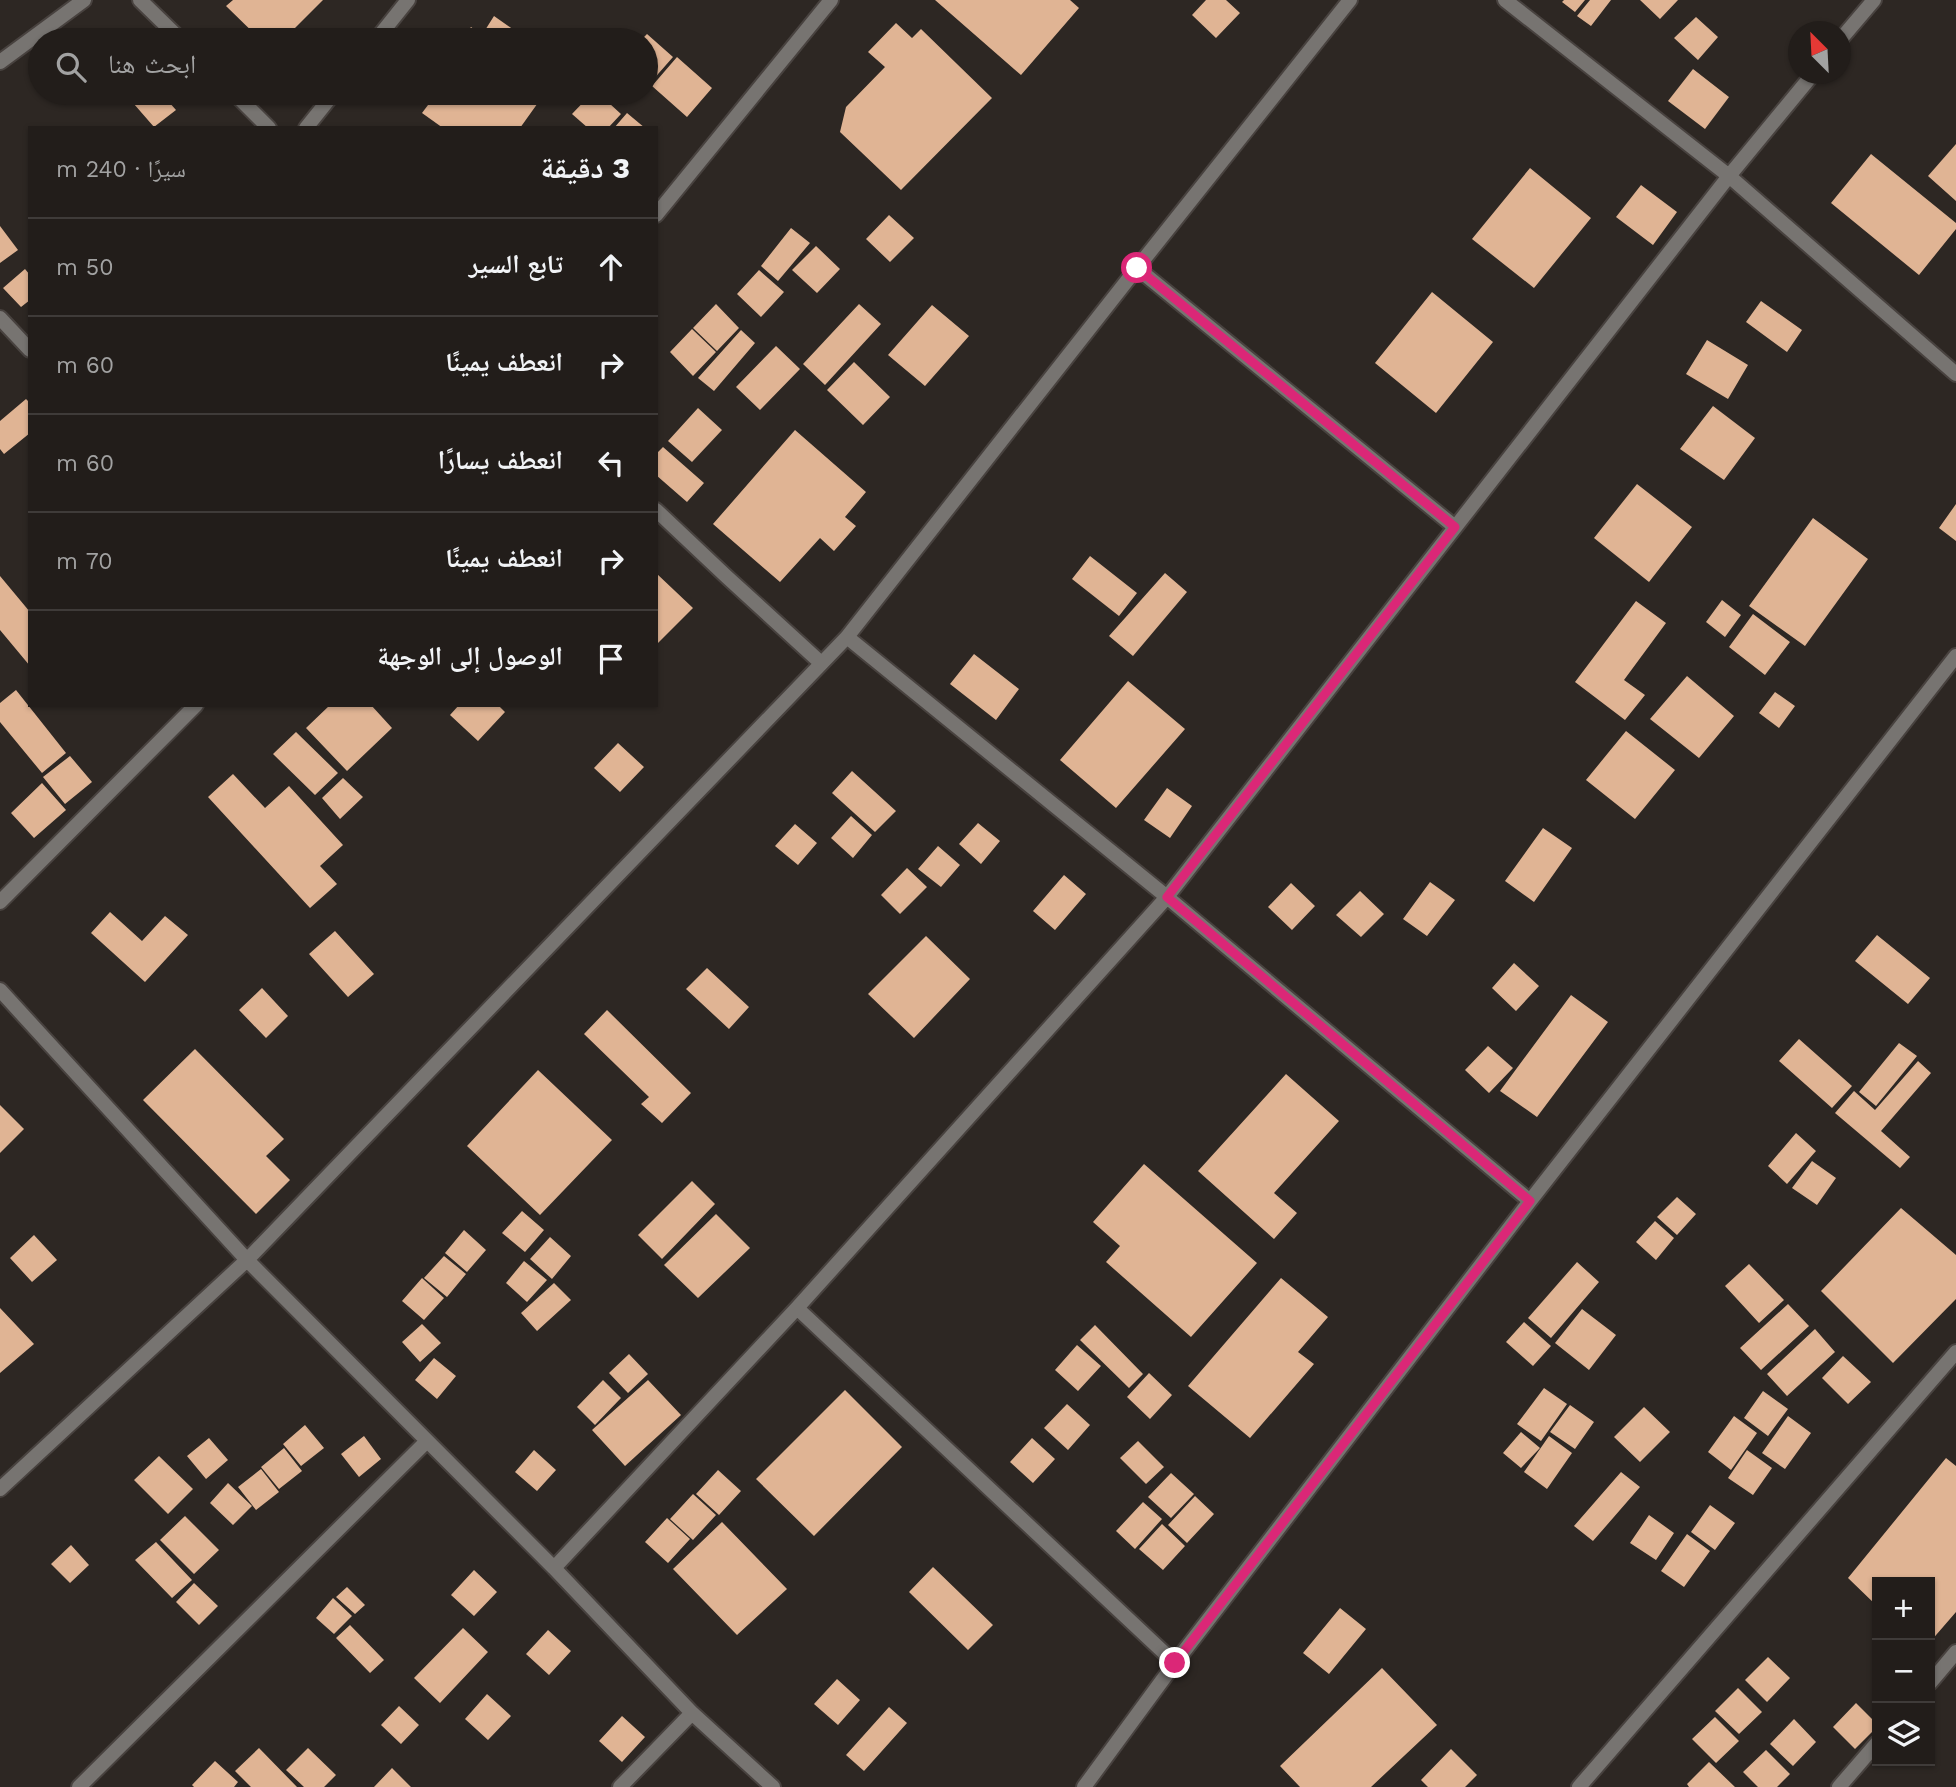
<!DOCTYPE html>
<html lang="ar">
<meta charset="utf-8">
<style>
:root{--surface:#221d1a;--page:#2a2623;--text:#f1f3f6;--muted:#a2a2a2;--line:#3f3b39}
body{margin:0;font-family:"Work Sans","Noto Naskh Arabic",sans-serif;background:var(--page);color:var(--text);direction:rtl}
.controls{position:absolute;right:21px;bottom:21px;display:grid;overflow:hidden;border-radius:0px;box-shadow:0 2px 5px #0004}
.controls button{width:63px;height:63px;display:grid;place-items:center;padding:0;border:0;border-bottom:2px solid var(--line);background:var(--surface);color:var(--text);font:35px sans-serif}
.compass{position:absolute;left:1788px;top:21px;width:63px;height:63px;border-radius:50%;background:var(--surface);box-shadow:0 2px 5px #0004;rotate:336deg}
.stop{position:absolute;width:21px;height:21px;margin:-16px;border:5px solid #db2777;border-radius:50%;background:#fff}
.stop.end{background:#db2777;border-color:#fff;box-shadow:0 2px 7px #0008}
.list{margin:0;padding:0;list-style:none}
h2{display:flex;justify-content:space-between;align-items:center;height:91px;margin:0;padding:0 28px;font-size:30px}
h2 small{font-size:23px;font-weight:400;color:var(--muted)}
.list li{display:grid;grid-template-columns:46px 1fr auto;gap:21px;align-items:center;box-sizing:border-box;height:98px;padding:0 28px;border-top:2px solid var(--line)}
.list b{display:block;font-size:26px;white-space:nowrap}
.list em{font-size:23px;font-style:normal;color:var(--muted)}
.icon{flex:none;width:38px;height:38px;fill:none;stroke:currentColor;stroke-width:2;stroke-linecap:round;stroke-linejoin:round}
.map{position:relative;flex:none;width:1956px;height:1787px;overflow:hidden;direction:ltr}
.search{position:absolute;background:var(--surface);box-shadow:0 2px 5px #0004;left:28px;top:28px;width:630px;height:77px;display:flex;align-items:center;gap:18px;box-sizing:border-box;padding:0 24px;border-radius:38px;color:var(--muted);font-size:26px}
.panel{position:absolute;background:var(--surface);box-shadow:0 2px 5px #0004;left:28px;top:126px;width:630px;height:581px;border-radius:0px;direction:rtl}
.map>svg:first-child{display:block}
</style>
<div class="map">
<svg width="1956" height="1787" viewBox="0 0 1956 1787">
<rect width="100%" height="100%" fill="#2d2723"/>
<path fill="#e0b494" d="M233 0H323L283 40H261L226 6Z
M935 0H1070L1079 8 1021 75Z
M1206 0H1226L1240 13 1216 38 1192 15Z
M1564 0H1585L1575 12 1562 2Z
M1590 0H1611L1591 26 1577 16Z
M1640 0H1678L1660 19Z
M494 16 521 35 518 40H461L471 27 482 35Z
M1696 17 1718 37 1698 60 1674 38Z
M896 23 912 38 921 29 992 98 901 190 840 132 846 107 885 67 868 52Z
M647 34 673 57 651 82 646 77V40H641Z
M677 57 712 88 687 117 652 86Z
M1693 69 1729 97 1705 129 1668 101Z
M132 93H161L176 110 154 127 127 96Z
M437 93H545L520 128H443L422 113Z
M592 93H598L621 114 608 128H588L572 114Z
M627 113 645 128H614Z
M1956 144V201L1928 176Z
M1871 154 1956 223V229L1919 275 1831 203Z
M1530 168 1591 218 1534 288 1472 239Z
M1641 185 1677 212 1653 245 1616 217Z
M889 215 914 238 890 262 866 239Z
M0 226 18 250 0 263Z
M791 228 810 243 778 281 761 266Z
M816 246 840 269 817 293 792 270Z
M25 269 30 275V300L21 307 3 288Z
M759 270 784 292 761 317 737 294Z
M1432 292 1493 342 1436 413 1375 363Z
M1761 301 1802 330 1787 352 1746 322Z
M716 304 739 328 717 351 693 328Z
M859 304 881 324 825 385 803 364Z
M932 305 969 336 925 386 888 355Z
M692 329 716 352 693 376 670 352Z
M741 330 755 343 714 391 698 378Z
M1707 340 1748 365 1728 399 1686 374Z
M776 346 800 369 760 410 736 387Z
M854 362 890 397 863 425 827 390Z
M26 399 30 403V433L4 454 0 449V421Z
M1713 406 1755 438 1724 480 1680 449Z
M698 408 722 430 692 462 668 441Z
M795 430 866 492 845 517 856 526 834 551 820 538 780 582 713 524Z
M663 447 704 483 687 502 656 475V454Z
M1637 484 1692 527 1649 582 1594 538Z
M1956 504V541L1939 528Z
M1813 518 1868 559 1805 646 1749 606Z
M1090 556 1137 593 1119 616 1072 579Z
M656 573 693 608 656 645Z
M1165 573 1187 592 1133 656 1109 636Z
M0 576 30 612V666L0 630Z
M1722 600 1741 615 1725 637 1706 622Z
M1636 601 1666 623 1624 680 1645 695 1625 720 1575 682Z
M1753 614 1790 642 1765 675 1729 647Z
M974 654 1019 689 996 720 950 684Z
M1687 676 1734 716 1699 758 1650 719Z
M1128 681 1185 729 1116 808 1060 760Z
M16 690 66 753 42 773 0 722V703Z
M1775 692 1795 706 1779 728 1759 713Z
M330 705H371L392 728 347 771 306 728Z
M459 705H498L505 712 478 741 450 715Z
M1626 731 1675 770 1635 819 1586 780Z
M296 732 338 773 315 795 273 754Z
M618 743 644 767 620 792 594 768Z
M70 756 92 782 65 804 43 777Z
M852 771 896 811 875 832 832 793Z
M233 774 265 808 289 786 343 845 320 866 337 884 310 908 208 797Z
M343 778 363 797 340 819 322 798Z
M42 783 66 810 34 838 11 813Z
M1167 788 1192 806 1170 838 1144 820Z
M851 816 872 835 853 858 831 838Z
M978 823 1000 841 981 864 959 844Z
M795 824 817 843 798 865 775 846Z
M1543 828 1572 848 1534 902 1505 881Z
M938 846 960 865 941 887 918 869Z
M907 868 927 887 900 914 881 895Z
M1064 875 1086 894 1055 930 1033 911Z
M1430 882 1455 900 1427 936 1403 919Z
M1291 883 1315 906 1292 930 1268 907Z
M1360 891 1384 914 1361 937 1336 915Z
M110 912 142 941 165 916 188 935 145 982 91 933Z
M335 931 374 974 348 997 309 954Z
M1877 935 1930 978 1908 1004 1855 961Z
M926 936 970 979 914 1038 868 994Z
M1514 963 1539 986 1516 1011 1492 988Z
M707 968 749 1007 729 1029 686 989Z
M262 988 288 1016 266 1038 239 1010Z
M1571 995 1608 1022 1537 1117 1500 1091Z
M607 1010 691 1093 662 1123 641 1104 649 1097 584 1034Z
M1799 1039 1852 1086 1832 1108 1779 1061Z
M1899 1043 1917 1056 1876 1106 1859 1092Z
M1488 1046 1513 1068 1489 1093 1465 1070Z
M195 1049 284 1139 266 1156 290 1180 256 1214 143 1100Z
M1918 1061 1931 1073 1881 1131 1910 1157 1900 1168 1835 1113 1854 1091 1875 1110Z
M538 1070 612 1140 540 1215 467 1146Z
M1286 1074 1339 1121 1274 1193 1297 1213 1274 1239 1198 1171Z
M0 1105 24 1129 0 1153Z
M1796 1133 1816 1151 1787 1184 1768 1166Z
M1812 1161 1836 1178 1817 1205 1792 1188Z
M1144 1164 1257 1263 1191 1337 1106 1262 1120 1246 1093 1222Z
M692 1181 715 1204 662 1259 638 1235Z
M1677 1197 1696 1214 1677 1235 1657 1217Z
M1901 1208 1956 1255V1299L1893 1363 1821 1291Z
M522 1211 544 1230 525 1252 502 1233Z
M716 1214 750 1248 698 1298 664 1265Z
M1655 1221 1674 1238 1656 1260 1636 1242Z
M464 1230 486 1250 467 1272 445 1253Z
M34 1235 57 1260 32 1282 10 1258Z
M550 1237 571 1256 552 1279 530 1259Z
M444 1256 466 1274 447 1297 424 1278Z
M524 1261 547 1280 527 1302 506 1283Z
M1577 1262 1599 1282 1551 1338 1528 1318Z
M1749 1264 1784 1300 1759 1323 1725 1286Z
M422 1278 444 1298 424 1320 402 1301Z
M1281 1278 1328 1317 1298 1352 1314 1364 1250 1438 1188 1386Z
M554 1283 571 1300 537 1331 521 1313Z
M1788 1304 1809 1326 1761 1370 1740 1348Z
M0 1308 34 1344 0 1373Z
M1582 1309 1616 1335 1589 1370 1555 1343Z
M1524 1322 1551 1346 1533 1366 1506 1342Z
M422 1324 441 1343 420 1362 402 1342Z
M1095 1325 1143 1374 1129 1388 1080 1340Z
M1815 1329 1835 1352 1787 1396 1767 1374Z
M1077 1345 1101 1366 1078 1391 1055 1370Z
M629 1354 648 1374 628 1393 609 1373Z
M1843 1356 1871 1382 1848 1404 1822 1378Z
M434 1358 456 1376 437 1399 415 1380Z
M1149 1373 1172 1395 1150 1419 1127 1397Z
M603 1380 621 1398 595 1425 577 1407Z
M648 1380 681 1415 625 1466 592 1430Z
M1544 1388 1567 1404 1541 1441 1517 1424Z
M845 1390 902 1447 814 1536 756 1479Z
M1763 1391 1788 1409 1768 1436 1744 1418Z
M1067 1404 1090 1425 1068 1450 1044 1428Z
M1570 1405 1594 1422 1575 1449 1550 1432Z
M1644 1407 1670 1432 1640 1462 1614 1437Z
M1734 1416 1757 1433 1731 1470 1708 1452Z
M1788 1416 1811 1433 1785 1469 1762 1453Z
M305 1425 324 1448 301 1466 283 1444Z
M1521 1432 1540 1448 1521 1468 1503 1453Z
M364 1436 381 1459 359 1477 341 1454Z
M1549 1436 1572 1453 1547 1489 1524 1472Z
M209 1438 228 1460 206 1479 187 1456Z
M1032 1438 1055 1459 1033 1483 1010 1462Z
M1138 1441 1164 1467 1146 1484 1120 1458Z
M284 1448 302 1471 279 1489 261 1467Z
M534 1450 556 1470 537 1491 515 1472Z
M1747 1450 1772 1468 1753 1495 1728 1478Z
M159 1456 193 1489 168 1514 134 1480Z
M1946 1458 1956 1466V1612L1930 1642V1582H1877V1606L1848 1578Z
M261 1469 279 1492 256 1510 238 1487Z
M718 1470 741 1491 719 1515 696 1494Z
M1621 1472 1640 1487 1593 1541 1574 1526Z
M1171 1473 1194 1494 1171 1518 1148 1497Z
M228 1483 252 1506 233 1525 210 1503Z
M693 1494 716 1515 693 1540 670 1519Z
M1195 1496 1214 1514 1187 1543 1168 1525Z
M1143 1502 1162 1519 1135 1549 1116 1531Z
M1710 1505 1735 1523 1715 1550 1691 1532Z
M1649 1515 1674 1533 1656 1560 1630 1543Z
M185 1516 219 1550 194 1574 160 1540Z
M667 1518 690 1539 668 1563 645 1542Z
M722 1522 787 1589 737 1635 673 1569Z
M1162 1524 1185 1546 1163 1570 1139 1549Z
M1687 1534 1710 1551 1684 1587 1661 1571Z
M156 1542 192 1580 172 1598 135 1560Z
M71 1545 89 1565 70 1583 51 1564Z
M933 1567 993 1625 968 1650 909 1592Z
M474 1570 497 1592 474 1616 451 1595Z
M194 1583 218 1606 199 1625 176 1602Z
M347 1587 365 1605 355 1614 336 1597Z
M333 1598 352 1616 334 1634 316 1618Z
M1340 1608 1366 1629 1329 1674 1303 1653Z
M350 1625 384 1660 370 1673 336 1638Z
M463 1628 488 1652 440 1703 414 1678Z
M548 1630 571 1651 549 1675 526 1654Z
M1768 1657 1790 1678 1767 1702 1745 1680Z
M1382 1668 1437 1725 1371 1787H1300L1280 1766Z
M837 1679 860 1700 838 1725 814 1704Z
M1738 1688 1762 1712 1739 1734 1715 1711Z
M487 1694 511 1716 488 1740 465 1719Z
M1856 1703 1877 1724V1727L1855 1749 1833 1727Z
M399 1706 419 1725 401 1744 381 1725Z
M889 1707 907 1723 864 1771 846 1755Z
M622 1716 645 1737 622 1762 599 1741Z
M1715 1717 1739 1741 1716 1763 1692 1739Z
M1794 1719 1816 1742 1793 1766 1770 1744Z
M259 1748 297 1787H251L235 1771Z
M308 1748 336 1775 324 1787H304L286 1770Z
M1451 1749 1477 1775 1465 1787H1428L1421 1780Z
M1766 1750 1790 1774 1777 1787H1758L1743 1772Z
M215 1761 238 1782 234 1787H194L192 1785Z
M1709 1762 1735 1787H1689L1687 1784Z
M392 1768 411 1787H374Z"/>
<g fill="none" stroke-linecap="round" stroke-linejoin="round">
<defs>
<path id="minor" d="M140 0 181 40
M1505 0 1729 176 1956 374
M376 40 408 0
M1840 40 1874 0
M0 62 84 0
M234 93 269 128
M306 128 334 93
M656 215 831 0
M1137 268 1455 527
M0 318 30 350
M656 510 727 577 821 663
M847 637 1167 897 1530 1201
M0 902 196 705
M0 990 247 1260 554 1568 692 1713 773 1787
M797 1308 1175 1663
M0 1489 247 1260 847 637 1137 268 1350 0
M554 1568 797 1308 1167 897 1729 176 1813 74
M1930 1683 1956 1652
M79 1787 427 1441
M620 1787 692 1713
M1084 1787 1175 1663 1530 1201 1956 656
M1579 1787 1956 1352
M1839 1787 1877 1743"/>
</defs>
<use href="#minor" stroke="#48423f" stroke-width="18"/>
<use href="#minor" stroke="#777471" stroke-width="14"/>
</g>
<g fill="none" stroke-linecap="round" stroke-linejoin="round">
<path stroke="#db2777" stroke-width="9" d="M1137 268 1455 527 1167 897 1530 1201 1175 1663"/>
</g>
</svg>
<div class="controls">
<button>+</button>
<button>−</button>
<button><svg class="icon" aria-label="layers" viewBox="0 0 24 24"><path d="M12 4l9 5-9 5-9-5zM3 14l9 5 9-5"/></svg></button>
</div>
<svg class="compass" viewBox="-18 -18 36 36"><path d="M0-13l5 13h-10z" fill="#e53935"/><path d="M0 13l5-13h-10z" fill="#a2a2a2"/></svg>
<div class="stop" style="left:1137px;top:268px"></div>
<div class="stop end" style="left:1175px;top:1663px"></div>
<div class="search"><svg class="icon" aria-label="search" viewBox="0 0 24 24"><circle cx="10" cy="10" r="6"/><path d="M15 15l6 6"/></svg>ابحث هنا</div>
<section class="panel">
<h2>3 دقيقة<small>سيرًا · 240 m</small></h2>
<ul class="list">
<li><svg class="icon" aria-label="ahead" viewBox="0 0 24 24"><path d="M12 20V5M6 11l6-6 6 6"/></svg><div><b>تابع السير</b></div><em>50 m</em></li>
<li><svg class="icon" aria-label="right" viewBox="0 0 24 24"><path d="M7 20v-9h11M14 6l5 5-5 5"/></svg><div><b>انعطف يمينًا</b></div><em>60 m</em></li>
<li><svg class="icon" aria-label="left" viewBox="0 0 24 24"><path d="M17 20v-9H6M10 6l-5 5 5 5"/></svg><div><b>انعطف يسارًا</b></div><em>60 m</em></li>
<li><svg class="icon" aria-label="right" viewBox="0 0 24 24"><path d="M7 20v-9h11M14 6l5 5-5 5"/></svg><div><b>انعطف يمينًا</b></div><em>70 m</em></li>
<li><svg class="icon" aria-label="arrive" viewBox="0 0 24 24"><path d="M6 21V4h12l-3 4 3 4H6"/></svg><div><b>الوصول إلى الوجهة</b></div></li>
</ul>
</section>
</div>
